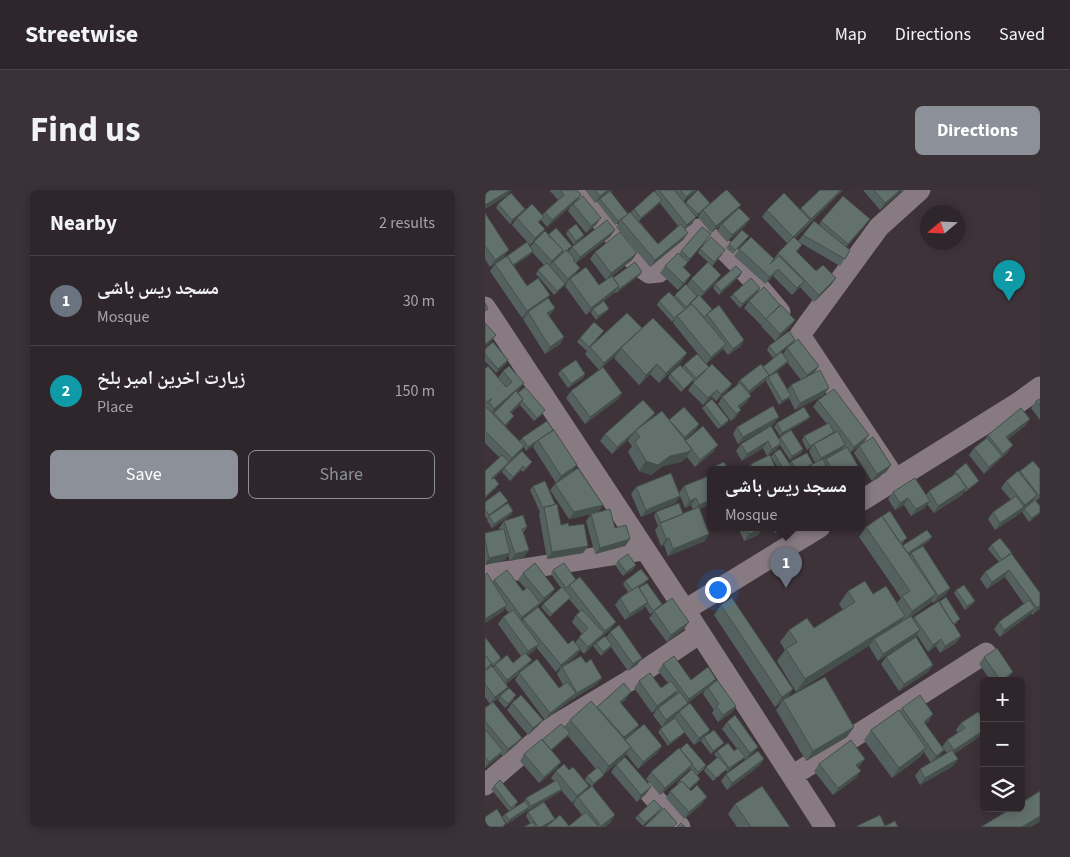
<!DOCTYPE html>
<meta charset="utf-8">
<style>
:root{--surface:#2e262b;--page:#3a3237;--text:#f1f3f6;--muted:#a7a5a9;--line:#494347;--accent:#8c9099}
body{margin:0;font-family:"Source Sans 3","Noto Naskh Arabic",sans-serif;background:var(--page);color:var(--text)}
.controls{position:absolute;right:15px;bottom:15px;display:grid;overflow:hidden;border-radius:8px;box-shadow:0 2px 12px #0003}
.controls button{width:45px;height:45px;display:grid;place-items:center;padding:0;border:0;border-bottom:1px solid var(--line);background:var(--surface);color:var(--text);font:25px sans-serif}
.compass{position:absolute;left:435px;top:15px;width:45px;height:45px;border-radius:50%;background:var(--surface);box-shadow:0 2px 12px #0003;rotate:251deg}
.you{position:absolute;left:232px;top:399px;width:18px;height:18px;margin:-12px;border:4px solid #fff;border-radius:50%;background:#1a73e8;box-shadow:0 0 0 8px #1a73e833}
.badge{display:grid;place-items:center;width:32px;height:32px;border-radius:50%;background:var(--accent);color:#fff;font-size:16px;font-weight:700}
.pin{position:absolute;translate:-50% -41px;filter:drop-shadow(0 1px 2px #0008)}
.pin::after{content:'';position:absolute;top:26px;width:18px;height:15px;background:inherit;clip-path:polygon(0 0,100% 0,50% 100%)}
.popup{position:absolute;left:222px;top:276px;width:158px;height:65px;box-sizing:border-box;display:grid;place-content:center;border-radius:8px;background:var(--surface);filter:drop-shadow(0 1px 4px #0005);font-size:16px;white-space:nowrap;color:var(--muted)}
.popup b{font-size:19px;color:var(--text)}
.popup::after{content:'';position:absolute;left:50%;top:100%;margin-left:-10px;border:10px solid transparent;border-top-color:var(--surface)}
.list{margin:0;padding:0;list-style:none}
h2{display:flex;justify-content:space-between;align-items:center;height:65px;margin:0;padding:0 20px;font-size:21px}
h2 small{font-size:16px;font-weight:400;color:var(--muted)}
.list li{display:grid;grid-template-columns:32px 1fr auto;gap:15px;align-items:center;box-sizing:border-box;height:90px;padding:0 20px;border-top:1px solid var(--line)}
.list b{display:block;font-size:19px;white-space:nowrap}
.list p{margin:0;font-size:16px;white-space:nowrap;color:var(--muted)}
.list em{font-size:16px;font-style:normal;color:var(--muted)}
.actions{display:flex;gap:10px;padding:15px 20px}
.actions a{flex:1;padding:11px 0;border:1px solid var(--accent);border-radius:8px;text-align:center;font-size:18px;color:var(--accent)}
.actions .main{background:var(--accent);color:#fff}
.icon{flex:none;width:28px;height:28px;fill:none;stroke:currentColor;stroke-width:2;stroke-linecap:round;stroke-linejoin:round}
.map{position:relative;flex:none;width:555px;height:637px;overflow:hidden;border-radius:8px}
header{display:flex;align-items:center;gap:30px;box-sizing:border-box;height:70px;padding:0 25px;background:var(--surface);border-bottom:1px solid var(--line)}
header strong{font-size:24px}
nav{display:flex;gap:28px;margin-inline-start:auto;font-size:18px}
.intro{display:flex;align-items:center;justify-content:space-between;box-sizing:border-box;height:120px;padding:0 30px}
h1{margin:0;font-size:35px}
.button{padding:12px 22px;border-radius:8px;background:var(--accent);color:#fff;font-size:18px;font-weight:700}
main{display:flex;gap:30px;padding:0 30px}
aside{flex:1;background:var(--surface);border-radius:8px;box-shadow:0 2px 12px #0003}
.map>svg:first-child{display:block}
</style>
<header>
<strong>Streetwise</strong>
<nav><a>Map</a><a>Directions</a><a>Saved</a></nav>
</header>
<div class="intro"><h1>Find us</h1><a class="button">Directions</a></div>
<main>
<aside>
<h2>Nearby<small>2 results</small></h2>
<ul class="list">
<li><span class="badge" style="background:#6b7280">1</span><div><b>مسجد ریس باشی</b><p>Mosque</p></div><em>30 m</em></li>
<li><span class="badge" style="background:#0f9aa8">2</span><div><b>زیارت اخرین امیر بلخ</b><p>Place</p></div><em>150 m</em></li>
</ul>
<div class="actions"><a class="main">Save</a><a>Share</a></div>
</aside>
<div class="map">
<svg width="555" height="637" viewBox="0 0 555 637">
<rect width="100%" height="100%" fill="#3e3339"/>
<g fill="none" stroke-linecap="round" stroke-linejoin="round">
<path stroke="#877a81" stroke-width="21" d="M90 0 154 76 164 83 174 82 214 39C245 61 270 93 295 122
M0 117 200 420 340 637
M411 290 315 145 394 37 435 0
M376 311 533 213 555 197
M0 385 159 360
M200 420 335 337
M307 586 501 463
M0 595 67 537 144 491 215 443
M165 603 195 637"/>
</g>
<path fill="#55615e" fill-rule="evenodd" d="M65 0H92L96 5 92 10 111 35 101 43 83 21 86 16 62 37 56 30 54 33 60 39 55 46 63 45 84 60 82 61 83 62 87 57 125 47 91 73 90 85 114 95 121 90 105 69 110 62 152 63 147 70 122 90 128 88 155 85 131 103 130 102 101 125 80 96 83 92 69 105 51 84 53 80 59 75 47 62 45 65 28 76 42 96 63 108 70 118 64 126 79 147 75 154 60 164 38 129 41 126 37 128 5 81 10 74 45 57 52 49 45 55 27 35 32 28 57 25 60 22 73 10 65 1Z
M100 0H127L125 2 143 24 146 22 149 19 170 2 171 0H212L199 11 200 13 201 12 225 13 223 16 256 15 252 19 260 36 242 52 232 41 236 35 226 43 213 27 217 22 211 27 207 34 200 39 198 50 165 77 131 37 135 31 130 35 112 12 114 10 110 13ZM175 13 193 36 173 54 154 31Z
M358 0 310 48 313 51 318 45 334 35 336 31 380 36 361 57 365 60 355 76 314 52 317 55 312 62 331 81 351 88 346 95 329 112 315 97 307 105 288 86 280 94 249 66 254 59 289 69 293 63 303 54 277 27 282 20H315L316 18Z
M378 0H419L417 2 416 1 395 20Z
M13 14 40 19 25 34 11 18Z
M0 23 19 67 5 77 0 69Z
M83 40 99 45 97 48 89 55 81 44Z
M261 50 248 64 241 58 244 54Z
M221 51 203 72 199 78 206 85 201 92 193 100 175 83 180 76 194 64 196 61Z
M215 59 238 64 227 76 231 92 216 107 226 121 259 150 255 157 243 165 238 159 236 161 221 174 188 133 190 129 187 132 172 115 174 111 188 107 202 95 206 89 223 72 213 63ZM212 106V107L198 121 210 109Z
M255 86 234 105 228 98 230 94Z
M275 98 273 102 255 118 245 107 248 104Z
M264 111 295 115 292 119 310 130 305 137 290 151 276 136 279 132 276 135 259 118Z
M108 119 121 122 111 130 106 123Z
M157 138 202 163 195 173 174 193 165 184 154 195 129 168 133 163 114 180 100 164 105 157Z
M116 144 102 161 92 152 95 148Z
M310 150 308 153 288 168 282 160 284 156Z
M302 158 334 176 329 183 339 205 310 220 304 208 294 215 281 191V190L279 192 264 204 261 213 255 218 251 227 246 231 233 214 237 207 250 197 255 190 278 177 298 164ZM302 172 316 190 306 195 302 200 288 184 301 174Z
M0 159 21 174 11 183 0 171Z
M199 175 224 177 247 194 242 201 231 211 227 207 218 215 203 200 209 192 208 191 196 202 183 188 185 184 197 178Z
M0 179 13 188 18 181 39 193 32 202 58 224 49 231 34 214 26 223 29 226 20 237 35 251 37 248 62 231 88 281 118 315 113 322 130 338 145 349 140 356 110 364 101 331 106 324 111 323 84 329 65 300 71 293 48 257 50 254 41 261 39 257 34 263 8 289 11 298 0 308 14 267 0 253Z
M76 180 100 184 98 188 83 198 73 184Z
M86 201 137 203 132 210 100 234 81 208Z
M555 209V230L546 218 551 211Z
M333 210 384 245 379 252 365 262 371 279H294L286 267 289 263 304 274 306 271 328 274 330 273 324 261 327 257 322 260 317 250 319 246 342 234 328 217Z
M220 215 244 230 241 234 233 239 217 218Z
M325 227 322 230 295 246 289 237 292 233Z
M166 229 184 230 214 234 210 241 200 250V251L233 255 228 262 210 277 202 267 196 272 178 276 166 285 154 281 143 262 147 256 143 251 146 247 127 264 115 251 120 244Z
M545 229 540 236 523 249V262L499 284 484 265 489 258 500 249 503 245Z
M289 234 253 254 248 244 252 237Z
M295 247 318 259 316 263 305 270 295 255 291 260 282 266 278 258 257 271 251 261 256 254 294 249Z
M374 256 406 275 401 282 387 291 369 263Z
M266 274 291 279H262Z
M45 275 38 282 36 280 25 291 17 282 19 278Z
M555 279V308L551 311 555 323 544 332 537 322 539 319 534 324 510 340 503 329 508 322 526 310 516 298 521 291 535 281Z
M470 282 491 294 480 302 479 301 477 305 449 323 442 314 440 318 426 326 419 315 410 320 403 309 408 302 441 305 444 301 468 286Z
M226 285 215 319 220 351 183 366 179 355 176 356 170 340 173 336 169 326 171 322 198 324 208 320 206 315 200 318 195 306 190 313 156 327 146 304 151 297 194 303 199 296Z
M48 296 69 315 76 335 84 336 103 356 98 363 62 369 54 324 55 322 45 300Z
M0 312 20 315 11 322 26 325 7 338 2 330 4 327 2 329 0 326Z
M19 331 42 337 38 343 44 360 39 367 25 371 23 365 20 370 0 375V343L15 340 14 338Z
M253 337H277L273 345 259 351Z
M287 337H303L290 343Z
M381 337 420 352 416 354 417 356 447 347 444 351 423 365 424 366 426 363 465 398 460 405 448 413 447 411 444 414 427 426 428 429 429 427 473 432 469 435 476 446 471 453 455 463 451 456 443 462 432 445 431 447 393 471 384 456 385 455 311 502 292 471 300 460 295 452 304 440 329 438 358 420 354 414 363 401 388 404 412 413 416 408 374 347Z
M506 355 555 419 547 425 546 423 515 447 509 439 514 432 539 414 520 387 502 399 495 389 500 382 514 372 503 359Z
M133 371 149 379 138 386 130 375Z
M68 380 91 390 131 432 126 439 115 448 99 464 95 460 91 466 71 482 51 457 49 461 43 465 42 477 74 498 78 495 72 484 77 477 112 494 87 509 60 530 30 490 34 484 21 494V501L29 509 20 518 13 510 15 507 8 512 32 554 18 566 16 564 13 568 0 578V518L5 514 0 507V448L16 468 14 472 7 477 8 478 10 475 28 473 36 466 13 434 18 427 24 423 20 418 17 422 0 433V385L7 392 9 390 38 401 41 399 33 390 38 383 65 406 54 415 52 418 83 454 90 453 97 444 87 432 91 425 95 422 84 409 65 427 56 417 58 414 76 398 66 384Z
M140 391 161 392 154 398 177 414 175 417 199 439 182 452 164 428 169 422 165 424 160 416 158 419 140 430 130 415 135 408 143 402 138 394Z
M471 400 487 415 480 420 469 403Z
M236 415 308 499 302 508 362 547 321 571 291 520 297 512 290 517 229 425Z
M125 442 157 468 152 475 143 481 126 457 116 466 108 456 111 453 121 448Z
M401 467 448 475 443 482 414 501 396 474Z
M499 467 523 489 521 491H506L494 474Z
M178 474 206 490 229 493 251 516 246 523 233 532 227 523 229 520 218 504 220 500 203 513 202 516 225 540 221 545 236 556 226 564 216 551 218 549 209 555 199 542 197 545 183 556 173 542 175 539 189 528 191 526 177 537 168 525 172 519 167 523 149 498 154 491 176 498 183 493 173 481Z
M139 493 141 509 136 514 154 535 149 542 140 550 177 556 172 563 153 579 141 564 139 567 119 584 116 588 107 596 126 632 120 637H123H61L67 632 59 637H39L45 633 41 626 43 622 67 632 84 636 97 625 88 614 91 610 87 613 76 600 75 602 44 620 43 619 42 621 22 634 18 628 19 637H0V627H17L20 624 39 612 41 608 70 592 66 588 71 581 101 600 106 596 100 590 102 586 111 579 83 546 66 560 76 572 71 579 54 593 35 571 39 564 57 550 79 537 85 530 112 517Z
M27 513 58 530 53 536 43 545 22 520Z
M417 518 444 531 440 534 459 560 454 567 450 570 462 563 457 557 462 550 473 543 471 540 476 533 498 544 469 564 473 569 468 576 435 595 430 586 435 579 446 573 439 562 434 568 407 588 379 550 386 540 415 520Z
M242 532 273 557 268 563 260 570 259 568 257 570 242 582 241 580 228 591 219 581 221 577 232 568 229 564 232 561H249L252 559 237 539Z
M194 558 221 575 219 579 212 585 213 592 204 600 217 614 199 629 181 608 185 601 192 595V594L194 591 206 580 205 579 203 581 175 605 161 589 166 582Z
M279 569 274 576 242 600 236 591 241 584Z
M380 569 373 577 371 588 348 605 329 581 334 574Z
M131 575 161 604 152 612 126 582Z
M9 596 31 616 24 621 6 599Z
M250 614 305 637H252L243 624Z
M177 618 174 622 158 636 150 628 153 625Z"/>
<path fill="#454f4c" d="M25 0H26L22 6 0 19V15Z
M123 0H127L110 13 115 6Z
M209 0H212L196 14 201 7Z
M356 0H358L321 36 326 29Z
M415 0H417L415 3 395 20 400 13Z
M96 5 91 12 62 37 67 30Z
M177 10 174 14 154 31 156 28Z
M225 13 211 27 207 34 197 41 202 35 210 28 213 24Z
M256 15 251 22 226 43 231 36Z
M40 19 37 23 25 34 27 30Z
M116 28 111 35 101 43 106 36Z
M265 29 260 36 242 52 247 45Z
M385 29 380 36 358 61 363 54Z
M325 30 320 37 303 54 308 47Z
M60 39 55 46 45 55 50 48Z
M130 40 125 47 90 74 95 67Z
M203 43 198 50 165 77 170 70Z
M226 44 221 51 202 73 198 79V77L205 69Z
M99 45 97 48 89 55 91 51Z
M24 60 19 67 5 77 10 70Z
M78 60 73 67 62 78 67 71Z
M48 61 45 65 24 79 26 76Z
M152 63 147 70 121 90 126 83Z
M95 78 90 85 85 89 78 96 83 89Z
M293 79 288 86 280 94 285 87Z
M157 82 155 85 131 103 134 99Z
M257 82 255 86 234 105 236 101Z
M206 85 201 92 193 100 198 93Z
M236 85 231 92 214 109 219 102Z
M351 88 346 95 329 112 334 105Z
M319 91 314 98 307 105 312 98Z
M134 96 129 103 101 125 106 118Z
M275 98 273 102 255 118 257 114Z
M65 105 60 112 43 122 41 126 37 128 42 121Z
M70 118 65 125 58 130 62 123Z
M124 119 121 122 111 130 113 126Z
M310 130 305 137 290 151 295 144Z
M157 138 136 158 133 163 114 180 119 173Z
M11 145 6 152 0 157 1 154Z
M79 147 75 154 60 164 65 157Z
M259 150 255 157 243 165 248 159Z
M310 150 308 153 288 168 291 165Z
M241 154 236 161 221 174 226 167Z
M202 163 195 173 174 193 181 183Z
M23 170 21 174 11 183 13 179Z
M303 171 301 174 284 188 283 187 281 190 284 186Z
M172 174 165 184 154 195 161 185Z
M334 176 329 183 318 192 322 185Z
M100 184 98 188 83 198 86 194Z
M284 185 279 192 259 208 264 201Z
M39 193 34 200 5 226 9 219Z
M247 194 242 201 231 211 236 204Z
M344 198 339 205 310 220 315 213Z
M232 200 227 207 218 215 223 208Z
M137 203 132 210 100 234 105 227Z
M266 206 261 213 249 223 253 216Z
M306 206 303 209 294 215 297 211Z
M38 209 34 216 20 229 25 222Z
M256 220 251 227 246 231 251 224Z
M170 223 165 230 150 241 146 247 127 264 132 257Z
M29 226 24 233 15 242 20 235Z
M294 227 289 234 253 254 258 247Z
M325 227 322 230 295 246 297 243Z
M545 229 540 236 517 254 521 247Z
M244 230 241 234 233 239 236 236Z
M214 234 210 241 195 254 200 247Z
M349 242 347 246 329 254 327 257 322 260 325 256Z
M384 245 379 252 364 264 369 257Z
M53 250 50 254 41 261 43 257Z
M283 251 278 258 257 271 262 264Z
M296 253 291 260 282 266 287 259Z
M233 255 228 262 210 277 215 270Z
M360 255 355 262 331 274 336 268Z
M528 255 523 262 499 284 504 277Z
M39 256 34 263 22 275 27 268Z
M207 259 200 269 196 272 178 276 166 285 154 281 161 271Z
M318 259 316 263 305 270 307 266Z
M24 272 22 276 4 293 6 289Z
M92 275 87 282 71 293 76 286Z
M406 275 401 282 387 291 392 284Z
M14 294 11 298 0 308V307Z
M481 298 477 305 449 323 453 316Z
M552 305 547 312 536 321 534 324 510 340 515 333 538 317 540 315Z
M555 305V308L549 313 554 306Z
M195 306 190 313 156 327 161 320Z
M211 308 206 315 200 318 205 311Z
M423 308 419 315 410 320 415 313Z
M226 310V315L209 321 214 315Z
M23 311 20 315 2 329 4 325Z
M445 311 440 318 426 326 431 319Z
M118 315 113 322 84 329 89 322Z
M28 321 26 325 7 338 9 334Z
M555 322V323L544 332 547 328Z
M294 337H303L290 343Z
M278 338 273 345 259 351 264 344Z
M224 344 220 351 183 366 188 359Z
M447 347 444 351 418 368 421 365Z
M184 348 179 355 176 356 181 349Z
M145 349 140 356 110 364 115 358Z
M103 356 98 363 62 369 67 362Z
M44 360 39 367 25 371 30 364Z
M25 363 20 370 0 375 4 368Z
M151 375 149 379 138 386 141 382Z
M524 380 520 387 502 399 507 392Z
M164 389 161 392 145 404 147 401Z
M465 398 460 405 448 413 453 406Z
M70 399 65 406 54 415 50 420 32 434 37 427 55 414 59 408Z
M451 404 444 414 420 431 427 421Z
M86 407 83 410 65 427 67 424Z
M490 411 487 415 480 420 482 416Z
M163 412 158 419 140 430 145 424Z
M22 415 17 422 0 433V429Z
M555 415V419L547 425 552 418Z
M550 418 545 425 515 447 519 440Z
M420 426 411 439 389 449 385 455 311 502 320 489Z
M131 432 126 439 115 448 120 441Z
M204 432 199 439 182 452 186 445Z
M435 440 431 447 393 471 398 464Z
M119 443 114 450 99 464 103 457Z
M476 446 471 453 455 463 460 456Z
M456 449 451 456 443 462 448 455Z
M54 454 49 461 38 468 43 461Z
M127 455 125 458 116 466 118 462Z
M95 459 91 466 71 482 76 475Z
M157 468 152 475 143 481 148 474Z
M47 470 42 477 17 497 22 490Z
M448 475 443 482 414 501 419 494Z
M528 482 523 489 521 491H516Z
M117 488 112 494 87 510 92 503Z
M231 489 227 496 223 498 220 500 199 516 204 509Z
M23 497 18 504 5 514 10 507Z
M308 499 301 509 298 510 297 512 290 517 297 507Z
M193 500 188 507 167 523 172 516Z
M146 502 141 509 130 519 135 512Z
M91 503 86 510 60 530 65 523Z
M203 513 199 520 194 522 191 526 177 537 181 530Z
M251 516 246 523 233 532 238 525Z
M448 524 444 531 434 539 439 532Z
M58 530 53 536 43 545 48 538Z
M154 535 149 542 134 554 139 547Z
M369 537 362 547 321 571 328 561Z
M225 540 220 547 209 555 214 548Z
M499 540 498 544 464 567 469 560Z
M200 542 197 545 183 556 185 553Z
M85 543 82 547 62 565 64 561Z
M37 548 32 554 18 566 23 559Z
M239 553 236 556 226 564 228 561Z
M177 556 172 563 153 579 158 572Z
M146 557 139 567 117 586 124 576Z
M273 557 268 563 260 570 265 563Z
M441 558 434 568 407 588 414 578Z
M459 560 454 567 446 573 451 566Z
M18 561 13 568 0 578 4 572Z
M260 567 257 570 242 582 244 578Z
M279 569 274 576 242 600 247 593Z
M380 569 375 576 367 582 371 575Z
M473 569 468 576 435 595 440 588Z
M76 572 71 579 54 593 59 587Z
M208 574 203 581 175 605 180 598Z
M376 581 371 588 348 605 353 598Z
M119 585 116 588 106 597 109 593Z
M215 589 213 592 200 603 202 600Z
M104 596 99 603 93 607 87 613 92 606Z
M166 597 161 604 152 612 156 605Z
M77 599 75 602 44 620 46 616Z
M222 607 217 614 199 629 204 622Z
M44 617 42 621 22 634 24 630Z
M177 618 174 622 158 636 160 633Z
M130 625 126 632 119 637H116Z
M555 626V632L546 637H537Z
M70 629 67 632 59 637H56Z"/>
<path fill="#63716d" stroke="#454f4c" d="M0 0H25L0 15Z
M75 0H92L96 5 67 30 60 22 79 5Z
M110 0H123L115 6Z
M174 0H189L211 27 202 35Z
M195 0H209L201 7Z
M213 0 225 13 213 24 201 12Z
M241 0H242L256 15 231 36 218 20Z
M335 0H356L326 29 316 18Z
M389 0H415L400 13Z
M125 1 143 24 133 31 115 9Z
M169 1 177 10 156 28 149 19Z
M26 3 40 19 27 30 13 14Z
M299 3 325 30 308 47 282 20Z
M98 6 116 28 106 36 88 14Z
M358 6 385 29 363 54 336 31Z
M47 14 59 27 53 32 60 39 50 48 32 28Z
M254 18 265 29 247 45 237 34Z
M145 22 173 54 196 34 203 43 170 70 136 30Z
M0 23 24 60 10 70 0 55Z
M122 30 130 40 95 67 87 57Z
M329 31 365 60 360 69 318 45Z
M91 34 99 45 91 51 83 40Z
M217 37 226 44 205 69 196 61Z
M71 38 87 56 78 63 77 61 78 60 63 45Z
M257 40 264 46 250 60 244 54Z
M60 41 78 60 67 71 49 52Z
M135 42 152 63 126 83 110 62Z
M226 47 240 60 229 72 215 59Z
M266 47 289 69 285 74 294 66 319 91 312 98 293 79 285 87 254 59Z
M309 47 317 55 311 61 331 81 338 75 351 88 334 105 293 63Z
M42 52 48 61 28 75 22 66Z
M81 60 90 69 88 70 95 78 83 89 68 72Z
M193 63 203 72 198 77 206 85 198 93 180 76Z
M22 66 42 96 53 88 65 105 42 121 10 74Z
M150 72 157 82 134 99 133 98 134 96 128 88Z
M223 72 236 85 219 102 206 89Z
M62 73 80 94 72 101 53 80Z
M251 76 257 82 236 101 230 94Z
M101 77 114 95 127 86 134 96 106 118 85 89Z
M266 88 275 98 257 114 248 104Z
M201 94 212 106 201 117 190 105Z
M279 97 295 115 281 129 264 111Z
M184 102 200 119 189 128 174 111Z
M214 105 227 119 219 127 207 114H206V113Z
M63 108 70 118 62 123 79 147 65 157 43 122Z
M119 111 124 119 113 126 108 119Z
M0 113 3 119 0 121Z
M207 114 241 154 226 167 192 126Z
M234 115 259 150 248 159 222 124Z
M296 115 310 130 295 144 281 129Z
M142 123 157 138 119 173 105 157Z
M168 128 202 163 181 183 172 174 161 185 136 158Z
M109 132 119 141 104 157 95 148Z
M0 133 11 145 1 154 0 152Z
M304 141 310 150 291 165 284 156Z
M313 149 334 176 322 185 302 158Z
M8 152 23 170 13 179 0 164V159Z
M296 162 303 171 284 186H283L284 185 278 177Z
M212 164 224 177 211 188 199 175Z
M91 170 100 184 86 194 76 180Z
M227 174 247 194 236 204 232 200 223 208 208 193Z
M276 174 284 185 264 201 255 190Z
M195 175 209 189 199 199 185 184Z
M3 176 21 197 27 192 18 181 24 176 39 193 9 219 4 212 7 209H6L2 212 0 210V179Z
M118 177 137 203 105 227 86 201Z
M335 180 344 198 315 213 306 195Z
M292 182 306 206 297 211 283 187Z
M255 193 266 206 253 216 256 220 251 224 237 207Z
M40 197 60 220 52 228 37 211 38 209 33 203Z
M349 199 384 245 369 257 333 210Z
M31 201 38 209 25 222 29 226 20 235 9 223Z
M227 209 244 230 236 236 220 215Z
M555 209V216L551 211Z
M158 210 170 223 132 257 120 244Z
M0 216 39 256 27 268 0 241Z
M288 216 294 227 258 247 252 237Z
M199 217 214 234 200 247 184 230Z
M319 217 325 227 297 243 292 233Z
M536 218 545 229 521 247 528 255 518 264 503 245Z
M177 221 207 259 203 262 185 266 173 275 161 271 150 252 155 247 150 241Z
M62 231 68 240 43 257 37 248Z
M344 233 349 242 325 256 319 246Z
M218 236 233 255 215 270 200 251Z
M286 236 296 253 287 259 283 251 262 264 256 254Z
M69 240 92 275 76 286 53 250Z
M306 240 318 259 307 266 295 247Z
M353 241 360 255 336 268 329 254Z
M388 247 406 275 392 284 374 256Z
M502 248 517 266 504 277 489 258Z
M362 257 373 276 368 279H347L341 269Z
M295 259 308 279H298L289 263Z
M37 261 47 272 40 279 38 276 28 287 19 278Z
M322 263 328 274 317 279H311L306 271Z
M17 265 24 272 6 289 9 288 14 294 0 307V281Z
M285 265 291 279H268L266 274Z
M338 269 341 275 336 278 337 279H317Z
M548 271 555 279V305L554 306 535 281Z
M239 272 243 279H229L228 277Z
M481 273 494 291 483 299 470 282Z
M93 278 118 315 89 322 70 294Z
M533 281 552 305 540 315 521 291Z
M186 283 195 306 161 320 151 297Z
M472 283 481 298 453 316 444 301Z
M226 285V310L214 315 211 308 205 311 199 296Z
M430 288 445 311 431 319 423 308 415 313 408 302Z
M60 291 70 314 66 316 59 317 58 318 48 296Z
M15 301 23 311 4 325 0 319V312Z
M531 306 539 317 515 333 508 322Z
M550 310 555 316V322L547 328 539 319Z
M23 313 28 321 9 334 4 326Z
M194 313 198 324 176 333 171 322Z
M72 314 76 335 83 333 84 336 99 334 103 356 67 362 59 317Z
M214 317 224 344 188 359 184 348 181 349 175 333Z
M125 319 130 338 141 335 145 349 115 358 106 324Z
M405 321 422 348 415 353 397 326 396 327Z
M38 325 42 337 37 339 44 360 30 364 19 331Z
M397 326 451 404 427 421 417 406 425 401 381 337Z
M261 337H277L278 338 264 344Z
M19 339 25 363 4 368 0 350V343Z
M442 340 447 347 423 363 417 356Z
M515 348 527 363 517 370 506 355Z
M438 356 465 398 453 406 426 363Z
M526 363 555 403V415L552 418 524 380 507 392 500 382Z
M143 364 151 375 141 382 133 371Z
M50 373 70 399 59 408 38 383Z
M79 373 91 390 81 398 68 380Z
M156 379 164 389 147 400 140 391Z
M22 380 38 401 43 397 55 413 37 427 9 390Z
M2 383 22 415 0 429V385Z
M95 387 131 432 120 441 84 395Z
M380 391 388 404 401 396 420 426 320 489 301 459 312 452 304 440 322 428 329 438 370 412 363 401Z
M162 393 177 414 168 421 162 412H163L154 398Z
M479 395 490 411 482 416 471 400Z
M153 396 163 412 145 424 135 408Z
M77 397 86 407 67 424 58 414Z
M461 407 475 429 468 434 454 412Z
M187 408 204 432 186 445 169 421Z
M247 408 308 499 297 507 236 415Z
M544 410 550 418 519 440 514 432Z
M454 411 476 446 460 456 456 449 448 455 429 427Z
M53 417 83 454 88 450 95 459 76 475 38 429Z
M28 420 54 454 43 461 18 427Z
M97 420 119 443 103 457 94 447 103 438 91 425Z
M426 426 435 440 398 464 389 449Z
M134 435 157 468 148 474 125 442Z
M120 446 127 455 118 462 111 453Z
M0 447 16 468 6 476 5 475 7 474 0 465Z
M431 447 448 475 419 494 401 467Z
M512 458 528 482 516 491 499 467Z
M40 463 47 470 22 490 10 475 22 465 28 473Z
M0 465 7 474 0 479Z
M96 466 101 473 106 469 117 488 92 503 77 477Z
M189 466 206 490 223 477 231 489 204 509 178 474Z
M52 469 74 498 82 492 91 503 65 523 34 483Z
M7 476 23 497 10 507 0 494V481Z
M165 483 176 498 186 491 193 500 172 516 154 491Z
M340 487 369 537 328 561 298 510Z
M232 490 251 516 238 525 231 516 234 514 223 498Z
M139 493 146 502 135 512 154 535 139 547 112 517Z
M24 498 31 505 23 514 15 506Z
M195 502 203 513 181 530 173 518Z
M36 505 58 530 48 538 27 513Z
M435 505 448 524 439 532 459 560 451 566 417 518Z
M106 511 146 557 124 576 85 530Z
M8 512 37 548 23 559 0 531V518Z
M205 513 225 540 214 548 194 522Z
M414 520 441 558 414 578 386 540Z
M493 522 499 530V540L469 560 462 550 480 538 476 533Z
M250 525 273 557 265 563 242 532Z
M190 528 200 542 185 553 175 539Z
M76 534 85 543 66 560 57 550Z
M159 534 177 556 158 572 140 550Z
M0 539 18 561 4 572 0 567Z
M229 540 239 553 228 561 219 547Z
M57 549 76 572 59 587 39 564Z
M366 550 380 569 371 575 376 581 353 598 334 574Z
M202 553 221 575 213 582 195 559Z
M243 553 249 561 253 558 260 567 244 578 232 561Z
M194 558 208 574 180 598 166 582Z
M467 560 473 569 440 588 435 579Z
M273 561 279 569 247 593 241 584Z
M140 567 166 597 156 605 131 575Z
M233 567 243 578 231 588 221 577Z
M79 574 84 580 88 577 104 596 92 606 71 581Z
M113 577 119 585 109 593 102 586Z
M207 579 215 589 204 599 197 591 196 592 194 591Z
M15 590 33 612 26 618 9 596Z
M72 590 77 599 46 616 41 608Z
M197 591 206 601 212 595 222 607 204 622 185 601Z
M107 596 130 625 116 636 93 607Z
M277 596 305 637H266L250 614Z
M555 601V626L537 637H496L527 618H536V613Z
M169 610 177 618 160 633 153 625Z
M40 611 44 617 24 630 20 624Z
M59 612 70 629 56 637H53L43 622Z
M179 618 192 633 188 637H159Z
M12 619 21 634 16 637H3L0 631V627Z
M101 622 113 636 112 637H61L75 625 84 636Z
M395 625 400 636 410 631 413 637H373L372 636Z
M48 632 51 637H39Z
M196 633 200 637H192Z"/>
</svg>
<div class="controls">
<button>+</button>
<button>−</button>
<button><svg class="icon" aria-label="layers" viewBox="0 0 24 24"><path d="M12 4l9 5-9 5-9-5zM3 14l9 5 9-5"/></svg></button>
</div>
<svg class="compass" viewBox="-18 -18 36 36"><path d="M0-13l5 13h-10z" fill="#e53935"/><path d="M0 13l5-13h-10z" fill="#a7a5a9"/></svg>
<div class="you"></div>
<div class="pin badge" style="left:301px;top:398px;background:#6b7280">1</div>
<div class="popup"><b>مسجد ریس باشی</b>Mosque</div>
<div class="pin badge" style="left:524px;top:111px;background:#0f9aa8">2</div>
</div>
</main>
